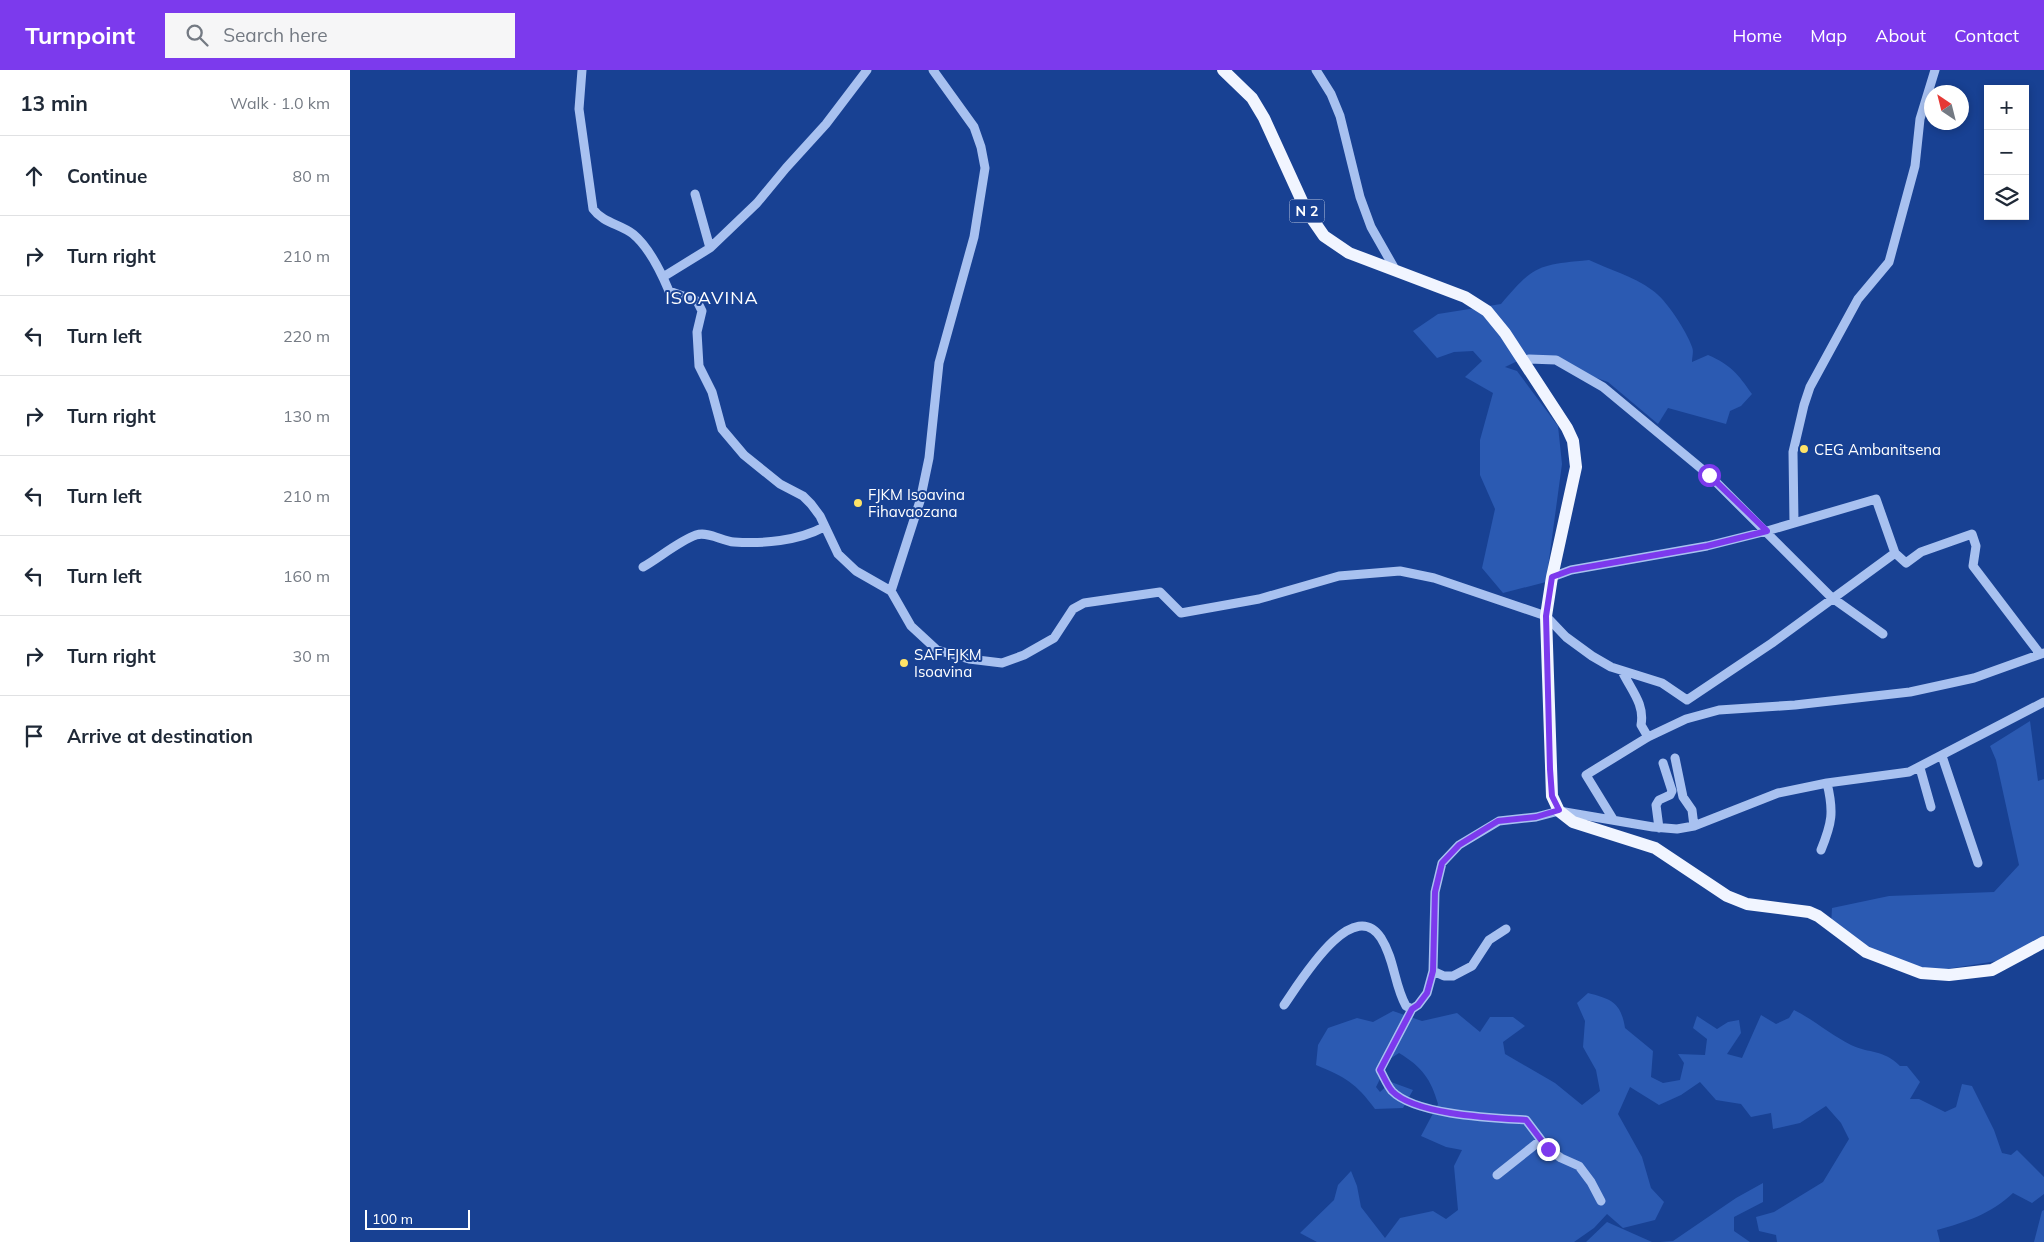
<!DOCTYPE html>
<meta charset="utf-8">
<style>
:root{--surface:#fff;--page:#f6f6f7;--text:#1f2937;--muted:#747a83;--line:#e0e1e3;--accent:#7c3aed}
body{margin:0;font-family:Mulish,sans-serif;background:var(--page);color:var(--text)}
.controls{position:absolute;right:15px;top:15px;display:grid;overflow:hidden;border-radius:0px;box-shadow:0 2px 8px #0003}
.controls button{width:45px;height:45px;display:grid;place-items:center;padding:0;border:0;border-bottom:1px solid var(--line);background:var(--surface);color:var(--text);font:25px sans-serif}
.compass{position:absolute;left:1574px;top:15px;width:45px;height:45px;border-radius:50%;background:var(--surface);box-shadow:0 2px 8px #0003;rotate:325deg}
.scale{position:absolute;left:15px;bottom:12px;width:105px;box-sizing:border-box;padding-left:5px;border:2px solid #fff;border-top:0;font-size:14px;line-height:18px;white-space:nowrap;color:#fff;-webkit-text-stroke:4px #184193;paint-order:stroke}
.stop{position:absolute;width:15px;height:15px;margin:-11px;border:4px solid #7c3aed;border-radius:50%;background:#fff}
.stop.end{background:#7c3aed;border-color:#fff;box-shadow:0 1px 5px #0008}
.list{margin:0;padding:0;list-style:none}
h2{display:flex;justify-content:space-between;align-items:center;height:65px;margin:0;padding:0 20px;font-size:21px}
h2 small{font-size:16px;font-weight:400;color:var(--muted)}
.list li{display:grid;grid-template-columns:32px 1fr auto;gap:15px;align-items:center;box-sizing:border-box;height:80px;padding:0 20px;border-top:1px solid var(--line)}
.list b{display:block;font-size:19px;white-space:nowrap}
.list em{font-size:16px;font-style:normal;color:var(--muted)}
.icon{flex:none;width:28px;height:28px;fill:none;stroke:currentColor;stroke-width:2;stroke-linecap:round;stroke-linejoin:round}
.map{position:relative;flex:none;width:1694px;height:1172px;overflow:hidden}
header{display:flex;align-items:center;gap:30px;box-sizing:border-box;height:70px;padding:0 25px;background:var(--accent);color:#fff}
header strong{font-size:24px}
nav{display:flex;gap:28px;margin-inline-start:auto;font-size:18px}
.search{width:350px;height:45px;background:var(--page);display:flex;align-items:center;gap:12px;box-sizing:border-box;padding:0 18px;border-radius:0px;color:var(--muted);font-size:19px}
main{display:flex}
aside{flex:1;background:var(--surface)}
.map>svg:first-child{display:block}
</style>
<header>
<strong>Turnpoint</strong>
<div class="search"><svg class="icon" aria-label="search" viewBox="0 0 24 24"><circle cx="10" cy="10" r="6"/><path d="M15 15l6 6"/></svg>Search here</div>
<nav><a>Home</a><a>Map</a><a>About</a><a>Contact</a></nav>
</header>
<main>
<aside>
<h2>13 min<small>Walk · 1.0 km</small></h2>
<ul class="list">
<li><svg class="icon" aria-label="ahead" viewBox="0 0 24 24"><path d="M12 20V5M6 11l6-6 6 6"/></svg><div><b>Continue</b></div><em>80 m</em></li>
<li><svg class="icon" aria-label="right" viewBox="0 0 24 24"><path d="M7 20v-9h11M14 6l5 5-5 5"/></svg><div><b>Turn right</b></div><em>210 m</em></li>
<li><svg class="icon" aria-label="left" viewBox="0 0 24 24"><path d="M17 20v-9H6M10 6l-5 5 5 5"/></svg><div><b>Turn left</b></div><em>220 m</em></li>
<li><svg class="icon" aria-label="right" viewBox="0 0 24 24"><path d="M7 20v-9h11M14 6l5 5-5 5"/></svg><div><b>Turn right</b></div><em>130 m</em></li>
<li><svg class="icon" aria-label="left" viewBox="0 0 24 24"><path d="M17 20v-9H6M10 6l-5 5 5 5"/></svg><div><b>Turn left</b></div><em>210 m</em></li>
<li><svg class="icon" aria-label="left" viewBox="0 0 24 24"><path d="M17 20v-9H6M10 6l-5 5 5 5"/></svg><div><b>Turn left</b></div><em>160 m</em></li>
<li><svg class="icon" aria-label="right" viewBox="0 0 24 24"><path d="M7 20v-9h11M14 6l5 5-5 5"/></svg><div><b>Turn right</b></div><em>30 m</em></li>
<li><svg class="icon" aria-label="arrive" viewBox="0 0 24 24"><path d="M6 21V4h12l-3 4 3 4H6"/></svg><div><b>Arrive at destination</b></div></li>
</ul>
</aside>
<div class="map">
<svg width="1694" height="1172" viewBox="0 0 1694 1172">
<rect width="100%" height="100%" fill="#184193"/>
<path fill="#2b5ab2" d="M1239 190C1260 200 1283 206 1302 220 1316 229 1337 262 1342 277 1344 281 1342 287 1342 292L1358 285C1381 295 1388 304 1402 324L1391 336 1380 341 1376 354 1318 338 1308 354 1258 312 1180 285 1155 297 1167 301 1208 356 1212 394 1196 512 1153 523 1132 498 1145 439 1130 405V370L1143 323 1115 307 1132 291 1123 281 1104 282 1087 288 1063 261 1088 244 1151 234C1184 195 1188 195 1239 190Z
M1680 651 1688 711 1694 709V869L1666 888 1571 903 1540 892 1481 855 1482 838 1539 826 1644 822 1669 795 1646 690 1640 676Z
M1238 923C1261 929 1271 932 1275 958L1303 981 1301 1007 1313 1013 1330 1010 1334 993 1328 984 1355 985 1357 969 1343 958 1347 946 1367 959 1378 952 1389 950 1391 963 1377 984 1392 988 1411 945 1426 954 1439 948 1444 940C1464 950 1481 965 1501 975 1520 984 1533 979 1550 996H1557L1570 1012 1560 1029H1569L1595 1042 1606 1037 1612 1014 1622 1016 1644 1060 1652 1083 1661 1085 1667 1080 1694 1107V1124L1682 1133 1663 1123C1641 1144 1616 1152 1587 1160L1590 1172H1427L1426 1165 1409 1161 1406 1147 1424 1142 1473 1112 1499 1069 1491 1053 1476 1036 1450 1053 1423 1059 1421 1043 1401 1047 1391 1034 1366 1030 1350 1012 1331 1025 1309 1035 1280 1017 1268 1044 1292 1087 1301 1118 1314 1132 1305 1150 1273 1158 1257 1144 1244 1158 1224 1172H967L950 1163 984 1130 988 1115 1001 1101 1007 1116 1011 1137 1035 1168 1050 1148 1083 1141 1096 1149 1108 1140 1104 1096 1112 1080 1096 1077 1071 1066 1088 1034C1081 1009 1072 997 1049 983L1035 992 1033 1003 1026 1017 1030 1022 1041 1012 1063 1020 1053 1038 1025 1039C1006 1013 995 1007 966 995L968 975 978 958 1007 948 1023 952 1043 941 1072 951 1107 943 1130 962 1140 947H1163L1175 956 1153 972 1155 984 1205 1013 1232 1035 1250 1021 1246 1000 1233 977 1235 951 1227 933Z
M1413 1113V1132L1384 1147V1161L1400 1172H1310L1323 1171 1386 1128Z
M1694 1140V1172H1684L1692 1141Z
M1257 1152 1302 1172H1236Z"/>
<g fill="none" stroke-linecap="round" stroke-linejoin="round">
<path stroke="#a8c1f0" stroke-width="9" d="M232 0 229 39 243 139C253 153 270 154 283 164 299 177 311 202 319 221L347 231 352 241 347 262 349 296 362 322 372 359 394 385 430 414 453 426 461 434 470 446 488 484 506 501 541 521 561 556 587 580 619 589 652 593 674 585 704 568 723 539 734 533 810 522 831 543 909 529 989 506 1050 501 1084 508 1196 546 1216 567 1242 586 1261 597 1312 613 1337 630 1422 573 1545 483
M966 0 981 24 990 46 1010 127 1021 157 1046 201
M345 124 360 178
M313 207 360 178 407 133 436 98 476 54 517 0
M1174 291 1179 289 1206 290 1253 317 1359 405 1481 527 1533 564
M1444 453 1443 382 1454 335 1460 317 1508 229 1539 192 1565 96 1570 49 1585 0
M293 497C309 488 329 471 346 465 358 461 372 471 384 472 413 474 448 471 474 457
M1202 507 1221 500 1357 476 1417 461 1526 429 1545 483 1556 493 1571 482 1622 464 1626 476 1623 496 1690 584
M541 521 570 431 579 388 589 293 624 167 635 98 631 77 624 57 583 0
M1272 601C1281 620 1295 634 1291 655L1298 667
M1592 686 1628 793
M1325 688 1333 727 1342 740 1344 756
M1570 698 1581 737
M1263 749 1236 705 1298 667 1336 649 1369 640 1445 635 1560 622 1624 608 1694 583
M1309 758 1306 735 1309 730 1320 725 1322 721 1313 693
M1471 780C1482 753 1484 742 1477 713
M1083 901 1094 906H1103L1122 896 1139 870 1156 859
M934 935C949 914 1002 824 1031 868 1045 890 1044 915 1056 936L1062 939 1068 935 1077 923 1083 901 1085 822 1092 793 1109 775 1149 751 1186 747 1209 741 1303 757 1327 759 1344 756 1428 723 1477 713 1559 702 1694 632
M1062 939 1030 1000C1034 1007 1037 1015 1042 1021 1065 1045 1143 1048 1176 1050L1198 1079 1211 1088 1229 1096 1241 1112 1251 1131
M1147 1105 1191 1070"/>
<path stroke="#f1f5ff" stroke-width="12" d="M873 0 902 28 914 48 956 140 974 166 999 183 1115 227 1137 241 1155 263 1217 358 1223 371 1226 397 1202 507 1196 546 1202 726 1209 741 1223 752 1305 778 1377 826 1397 834 1459 842 1468 846 1516 882 1571 903 1599 905 1642 900 1694 872"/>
</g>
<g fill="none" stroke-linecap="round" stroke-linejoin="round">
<path stroke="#7c3aed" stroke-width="6" d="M1198 1079 1176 1050C1143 1048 1065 1045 1042 1021 1037 1015 1034 1007 1030 1000L1062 939 1068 935 1077 923 1083 901 1085 822 1092 793 1109 775 1148 751 1186 747 1209 740 1202 726 1200 699 1196 546 1202 507 1221 500 1357 476 1417 461 1359 405"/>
</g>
<g fill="#ffe367" stroke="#184193" stroke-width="2">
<circle cx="1454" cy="379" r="5"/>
<circle cx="508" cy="433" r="5"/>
<circle cx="554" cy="593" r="5"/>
</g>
<g text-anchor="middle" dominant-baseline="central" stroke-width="4" stroke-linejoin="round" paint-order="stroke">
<rect fill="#184193" stroke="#bac6df" stroke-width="1" x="939.5" y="129.5" width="35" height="23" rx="4"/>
<g font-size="14" font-weight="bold" fill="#fff">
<text x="957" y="141">N 2</text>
</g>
<g font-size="15" fill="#fff" stroke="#184193" text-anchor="start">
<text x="1464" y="379">CEG Ambanitsena</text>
<text x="518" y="424">FJKM Isoavina<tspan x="518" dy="17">Fihavaozana</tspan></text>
<text x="564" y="584">SAF FJKM<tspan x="564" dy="17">Isoavina</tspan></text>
</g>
<g font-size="18" letter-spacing="1" fill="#fff" stroke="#184193">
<text x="362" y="227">ISOAVINA</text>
</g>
</g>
</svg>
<div class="controls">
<button>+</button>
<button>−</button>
<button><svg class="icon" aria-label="layers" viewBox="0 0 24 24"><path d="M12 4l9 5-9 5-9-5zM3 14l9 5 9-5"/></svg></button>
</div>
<svg class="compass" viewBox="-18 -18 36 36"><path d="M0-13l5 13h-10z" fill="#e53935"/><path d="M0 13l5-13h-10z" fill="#747a83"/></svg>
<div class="scale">100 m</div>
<div class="stop" style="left:1359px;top:405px"></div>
<div class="stop end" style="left:1198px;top:1079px"></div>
</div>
</main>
